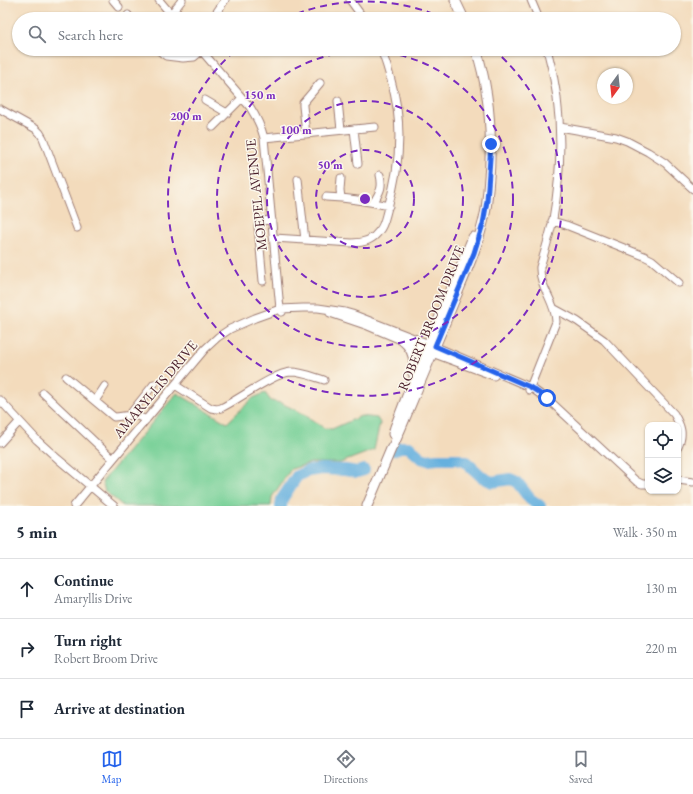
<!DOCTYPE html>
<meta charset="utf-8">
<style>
:root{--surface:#fff;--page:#f6f6f7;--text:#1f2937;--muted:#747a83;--line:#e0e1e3;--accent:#2563eb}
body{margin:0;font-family:"EB Garamond",serif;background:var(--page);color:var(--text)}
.controls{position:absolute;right:12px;bottom:12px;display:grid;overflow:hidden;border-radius:8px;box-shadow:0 1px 3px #0004}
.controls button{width:36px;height:36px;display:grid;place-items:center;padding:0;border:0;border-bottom:1px solid var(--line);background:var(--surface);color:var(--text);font:20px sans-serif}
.compass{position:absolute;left:597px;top:68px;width:36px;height:36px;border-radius:50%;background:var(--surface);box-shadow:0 1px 3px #0004;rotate:195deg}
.stop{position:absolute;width:12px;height:12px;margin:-9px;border:3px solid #2563eb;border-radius:50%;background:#fff}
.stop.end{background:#2563eb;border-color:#fff;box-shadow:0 1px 4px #0008}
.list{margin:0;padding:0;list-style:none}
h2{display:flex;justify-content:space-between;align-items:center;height:52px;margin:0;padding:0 16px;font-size:17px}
h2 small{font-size:13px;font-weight:400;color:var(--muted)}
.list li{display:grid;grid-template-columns:26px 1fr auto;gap:12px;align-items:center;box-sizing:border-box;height:60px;padding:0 16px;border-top:1px solid var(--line)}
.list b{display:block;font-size:15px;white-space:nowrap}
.list p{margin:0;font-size:13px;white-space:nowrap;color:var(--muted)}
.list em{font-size:13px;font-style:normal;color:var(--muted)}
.icon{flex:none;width:22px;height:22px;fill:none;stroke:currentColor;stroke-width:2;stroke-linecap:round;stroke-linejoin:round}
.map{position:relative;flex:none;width:693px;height:506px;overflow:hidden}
.search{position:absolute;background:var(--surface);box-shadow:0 1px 3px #0004;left:12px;right:12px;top:12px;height:44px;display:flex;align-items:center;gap:10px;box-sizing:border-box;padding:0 14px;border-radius:22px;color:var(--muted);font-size:15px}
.sheet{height:232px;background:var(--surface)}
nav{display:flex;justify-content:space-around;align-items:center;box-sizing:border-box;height:56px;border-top:1px solid var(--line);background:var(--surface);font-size:11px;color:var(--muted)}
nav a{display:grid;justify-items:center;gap:2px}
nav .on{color:var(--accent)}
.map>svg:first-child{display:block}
</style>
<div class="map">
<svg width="693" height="506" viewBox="0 0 693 506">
<rect width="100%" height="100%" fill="#fbf7ec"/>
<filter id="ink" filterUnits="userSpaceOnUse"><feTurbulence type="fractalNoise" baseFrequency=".025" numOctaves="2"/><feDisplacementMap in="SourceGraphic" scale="8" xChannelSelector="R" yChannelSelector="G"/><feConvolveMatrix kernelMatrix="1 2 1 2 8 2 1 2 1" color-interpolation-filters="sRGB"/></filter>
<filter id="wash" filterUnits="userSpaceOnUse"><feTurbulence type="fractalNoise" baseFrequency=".012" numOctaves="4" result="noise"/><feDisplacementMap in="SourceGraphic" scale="16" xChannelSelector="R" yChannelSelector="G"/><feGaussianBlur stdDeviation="0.9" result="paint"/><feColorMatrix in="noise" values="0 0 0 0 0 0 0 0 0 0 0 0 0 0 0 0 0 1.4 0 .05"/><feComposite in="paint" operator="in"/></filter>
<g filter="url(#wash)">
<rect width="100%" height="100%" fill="#f3dbbc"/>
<path fill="#77d097" stroke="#607861" d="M177 393 227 423 253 398 265 393 271 401 281 403 302 413 324 428 332 429 361 416 377 418 380 423 374 450 340 463H311L291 469 272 497 271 506H123L105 491 102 482Z"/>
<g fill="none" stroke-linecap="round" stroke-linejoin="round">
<path stroke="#66b0de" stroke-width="12" d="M393 450 400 447H409L421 458 428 460 437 459H456L466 462 482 477 492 482 510 479 517 482 530 499 540 506
M281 506 282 499 297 476 308 471 322 469 345 470 357 472 364 470"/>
</g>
</g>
<g filter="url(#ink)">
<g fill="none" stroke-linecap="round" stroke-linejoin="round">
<defs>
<path id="minor" d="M113 0 119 7
M159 0 175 19
M350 0 364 19
M531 0 539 19
M171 14 182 0
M128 15 131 19
M212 19 225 0
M157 49 166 56 183 58 194 57 201 51
M200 49 250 107C257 118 261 126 264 138L280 309 282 312
M205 100 227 113
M338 101 341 130
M0 109 36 129 40 133 43 138 77 228
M213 127 242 98
M560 127 616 137 627 141 648 152 665 163 693 189
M354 129 358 164
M306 134 303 106V103L320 83
M264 138 375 127
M298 179 305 240
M326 197C348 198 368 201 389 206
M341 198 340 190 341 178
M374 202C380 191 383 188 380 175
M552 221 566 225 644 256 652 260 679 283
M274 238 352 243C363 243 373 240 379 231 384 226 385 218 387 211 397 178 402 143 397 108 394 88 388 68 381 49
M263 281 258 226 260 222 261 221 272 220
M555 309 577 321 604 340 674 414C681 426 684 434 678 447
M330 313 368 326 432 353 494 376
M66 377 114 417C129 416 131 412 146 420
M175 385 211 408 217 409 221 408C238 400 274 373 291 372 302 372 314 377 324 380
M529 390 556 322C556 302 539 287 540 267 545 251 550 235 553 219 563 163 563 105 547 49
M43 393 113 459
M0 400 37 440 58 459 114 506
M95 401 105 386
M130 414 154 384
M0 443 19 422
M678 480 693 482
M74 506 189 368 205 349 218 337 230 329 255 318 280 309 303 308H318L345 312 352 314 429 344 530 387 551 402 636 481 642 484H648"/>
<path id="tertiary" d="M455 0 464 19
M402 340C412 348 416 360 413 373
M393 434 395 427 410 388 473 237
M367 506 391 449 394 444 401 428C417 389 434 350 450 311 463 279 478 248 485 214 487 206 487 198 488 190 493 142 491 95 476 49"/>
</defs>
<use href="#minor" stroke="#9e7d74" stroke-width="9"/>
<use href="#tertiary" stroke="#9e7d74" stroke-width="11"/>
<use href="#minor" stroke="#fff" stroke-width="7"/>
<use href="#tertiary" stroke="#fff" stroke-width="9"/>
</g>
</g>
<g fill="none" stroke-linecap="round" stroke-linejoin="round" filter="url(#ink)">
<path stroke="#2563eb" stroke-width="5" d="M491 144 487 201 483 224 474 253 435 346 530 387 547 398"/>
</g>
<g fill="none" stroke="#7b2cbf" stroke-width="2" stroke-dasharray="7 5">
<circle cx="365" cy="199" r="49"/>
<circle cx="365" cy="199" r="98"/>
<circle cx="365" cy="199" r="148"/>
<path d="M286 18A197 197 0 0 1 444 18M493 49A197 197 0 1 1 237 49"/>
</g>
<g text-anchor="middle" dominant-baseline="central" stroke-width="3" stroke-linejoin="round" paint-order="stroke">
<g font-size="14" fill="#4a1f2b" stroke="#fbf7ec">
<text transform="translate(256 195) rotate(-96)">MOEPEL AVENUE</text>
<text transform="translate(431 318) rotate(-68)">ROBERT BROOM DRIVE</text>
<text transform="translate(155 389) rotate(-50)">AMARYLLIS DRIVE</text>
</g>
</g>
<circle cx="365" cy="199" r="6" fill="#7b2cbf" stroke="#fbf7ec" stroke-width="2"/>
<g font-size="12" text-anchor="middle" font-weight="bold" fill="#7b2cbf" stroke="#fbf7ec" stroke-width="3" stroke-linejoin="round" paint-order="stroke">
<text x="260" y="99">150 m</text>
<text x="186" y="120">200 m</text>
<text x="296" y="134">100 m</text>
<text x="330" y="169">50 m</text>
</g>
</svg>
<div class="controls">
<button><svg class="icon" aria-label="locate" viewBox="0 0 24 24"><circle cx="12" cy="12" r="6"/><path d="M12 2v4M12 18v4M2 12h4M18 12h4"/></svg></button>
<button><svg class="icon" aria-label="layers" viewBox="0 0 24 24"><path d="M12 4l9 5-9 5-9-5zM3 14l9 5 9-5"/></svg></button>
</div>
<svg class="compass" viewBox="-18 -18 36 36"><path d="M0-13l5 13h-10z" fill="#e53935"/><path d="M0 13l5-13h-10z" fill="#747a83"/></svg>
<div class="stop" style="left:547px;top:398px"></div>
<div class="stop end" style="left:491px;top:144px"></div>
<div class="search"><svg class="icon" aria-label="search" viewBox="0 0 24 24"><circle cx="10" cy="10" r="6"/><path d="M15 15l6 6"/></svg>Search here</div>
</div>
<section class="sheet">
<h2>5 min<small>Walk · 350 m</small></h2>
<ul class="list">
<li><svg class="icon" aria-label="ahead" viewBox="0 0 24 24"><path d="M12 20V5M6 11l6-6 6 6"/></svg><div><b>Continue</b><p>Amaryllis Drive</p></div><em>130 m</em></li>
<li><svg class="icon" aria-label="right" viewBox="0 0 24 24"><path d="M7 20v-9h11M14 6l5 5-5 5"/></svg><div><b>Turn right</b><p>Robert Broom Drive</p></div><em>220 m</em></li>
<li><svg class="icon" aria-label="arrive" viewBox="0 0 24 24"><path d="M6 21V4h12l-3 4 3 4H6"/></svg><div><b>Arrive at destination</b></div></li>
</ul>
</section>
<nav>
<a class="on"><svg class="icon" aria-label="map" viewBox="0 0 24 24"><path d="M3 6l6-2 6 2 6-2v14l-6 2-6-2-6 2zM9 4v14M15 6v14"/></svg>Map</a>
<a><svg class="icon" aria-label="directions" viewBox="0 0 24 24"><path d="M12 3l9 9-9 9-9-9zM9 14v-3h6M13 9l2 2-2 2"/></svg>Directions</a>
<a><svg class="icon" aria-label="saved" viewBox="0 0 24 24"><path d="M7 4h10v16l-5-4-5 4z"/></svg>Saved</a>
</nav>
